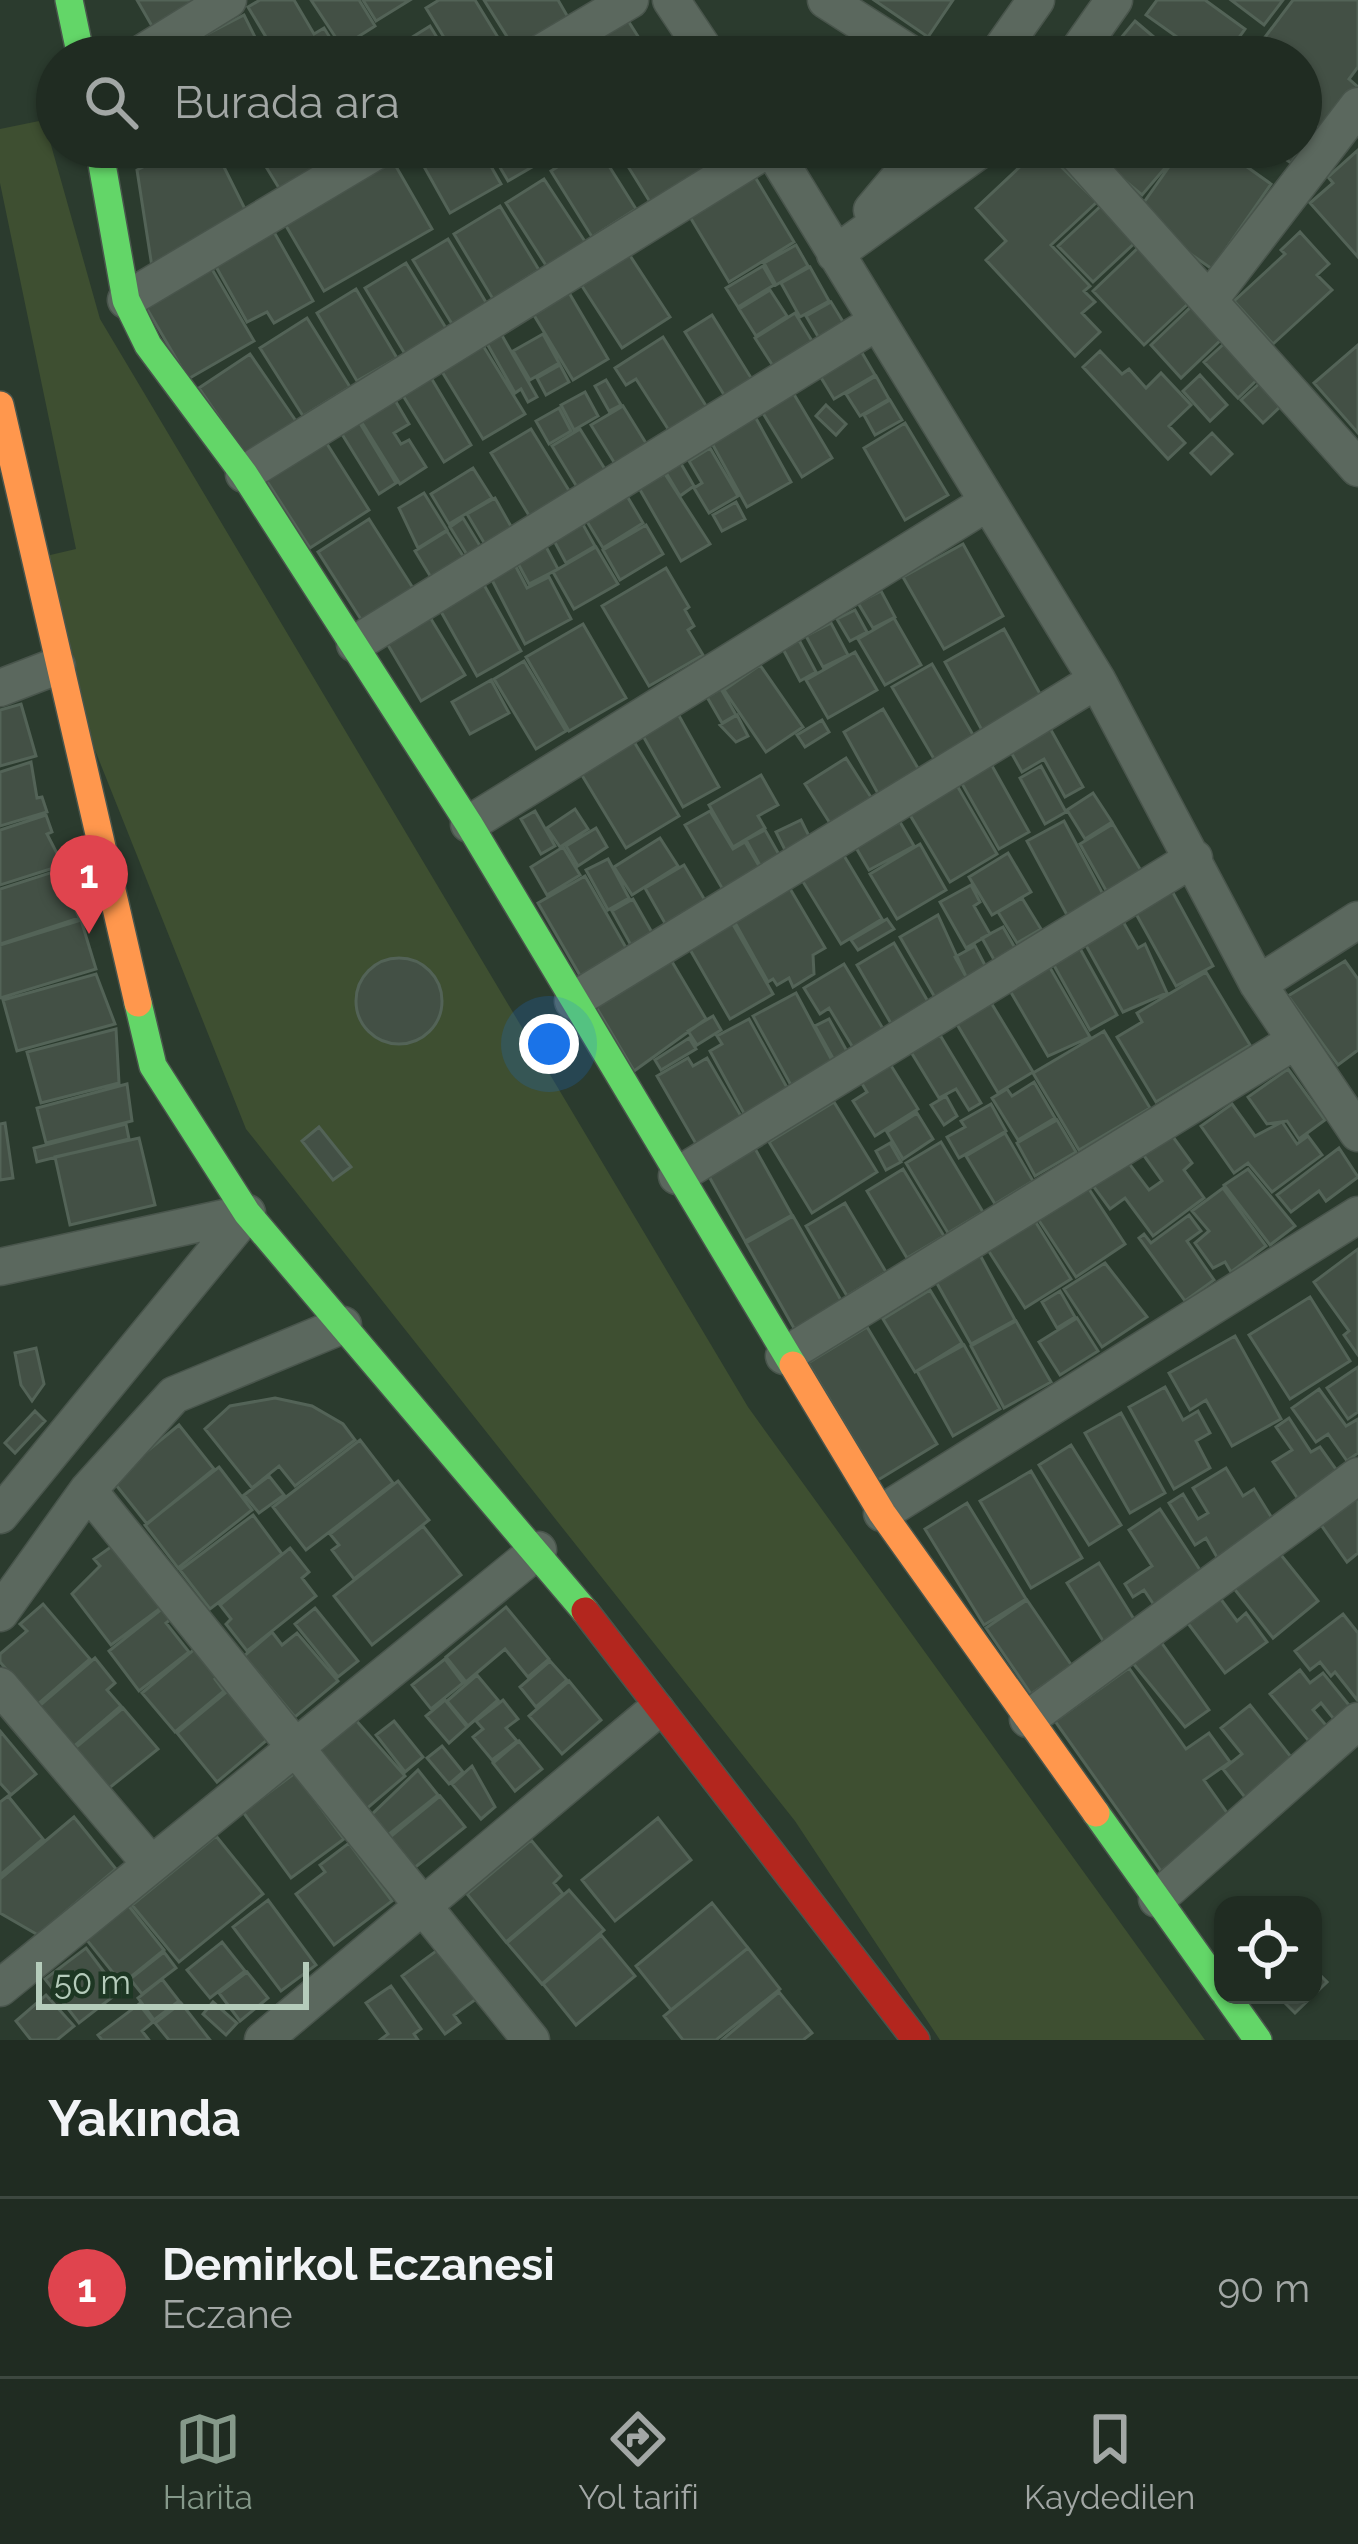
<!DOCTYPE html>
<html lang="tr">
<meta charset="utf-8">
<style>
:root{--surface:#202c22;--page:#2d382f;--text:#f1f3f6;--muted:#a2a7a5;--line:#3d4840;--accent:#85998a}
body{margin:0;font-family:Raleway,sans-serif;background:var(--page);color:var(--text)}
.controls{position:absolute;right:36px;bottom:36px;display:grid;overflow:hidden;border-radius:24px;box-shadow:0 3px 9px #0004}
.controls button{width:108px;height:108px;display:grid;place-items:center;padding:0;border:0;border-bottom:3px solid var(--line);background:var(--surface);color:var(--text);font:60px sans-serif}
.scale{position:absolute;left:36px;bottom:30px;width:273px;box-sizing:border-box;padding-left:12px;border:6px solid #b5ccbb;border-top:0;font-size:33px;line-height:42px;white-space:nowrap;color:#b5ccbb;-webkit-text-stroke:9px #1d3723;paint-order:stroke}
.you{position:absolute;left:549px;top:1044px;width:42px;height:42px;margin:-30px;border:9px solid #fff;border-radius:50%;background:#1a73e8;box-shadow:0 0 0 18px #1a73e833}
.badge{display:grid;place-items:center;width:78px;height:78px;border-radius:50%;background:var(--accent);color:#fff;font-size:39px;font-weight:700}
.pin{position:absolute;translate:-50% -99px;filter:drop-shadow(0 3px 6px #0008)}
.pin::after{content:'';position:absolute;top:63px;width:42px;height:36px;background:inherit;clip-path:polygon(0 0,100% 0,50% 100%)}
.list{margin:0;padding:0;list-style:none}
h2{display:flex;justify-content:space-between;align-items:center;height:156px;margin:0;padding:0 48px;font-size:51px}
h2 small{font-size:39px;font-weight:400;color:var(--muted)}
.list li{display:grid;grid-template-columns:78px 1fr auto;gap:36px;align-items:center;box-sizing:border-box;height:180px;padding:0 48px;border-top:3px solid var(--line)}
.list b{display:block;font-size:45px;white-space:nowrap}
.list p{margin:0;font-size:39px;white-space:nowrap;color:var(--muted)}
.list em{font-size:39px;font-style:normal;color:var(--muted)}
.icon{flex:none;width:66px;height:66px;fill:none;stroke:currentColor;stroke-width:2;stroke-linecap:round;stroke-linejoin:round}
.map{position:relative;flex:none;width:1358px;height:2040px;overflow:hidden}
.search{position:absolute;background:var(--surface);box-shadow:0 3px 9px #0004;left:36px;right:36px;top:36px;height:132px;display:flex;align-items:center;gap:30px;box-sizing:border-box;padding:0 42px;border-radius:66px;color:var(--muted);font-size:45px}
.sheet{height:336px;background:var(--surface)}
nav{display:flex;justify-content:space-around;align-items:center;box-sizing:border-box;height:168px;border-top:3px solid var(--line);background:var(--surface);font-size:33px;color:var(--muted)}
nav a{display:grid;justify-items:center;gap:6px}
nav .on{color:var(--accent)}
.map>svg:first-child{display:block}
</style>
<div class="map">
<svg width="1358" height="2040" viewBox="0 0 1358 2040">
<rect width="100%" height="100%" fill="#2b3b2e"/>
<path fill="#3e4f31" d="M44 120 100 319 748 1407 1205 2040H940L795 1821 246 1129 85 725 46 556 76 549 0 183V129Z"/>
<path fill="#435045" stroke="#536357" stroke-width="3" d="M137 0H197L156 33Z
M260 0H294L314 34 324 28 340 54 278 57 248 7Z
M311 0H359L375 26 342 47Z
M363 0H410L376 21Z
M439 0H475L510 57H456L426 8Z
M484 0H558L569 19 516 51Z
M874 0H953L928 37Z
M1157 0H1205L1245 29 1225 57H1188L1194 49 1146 15Z
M1231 0H1283L1264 25Z
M1293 0H1358V67L1349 79 1358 87 1324 132 1301 115V57H1250Z
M244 15 265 57H163Z
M627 19 651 57H572L571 55Z
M1135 21 1155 38 1147 47 1159 57H1105Z
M430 26 449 57H405L398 46Z
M1301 125 1312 132 1291 163 1267 147H1301Z
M183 147H214L249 217 152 267 137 170Z
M254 147H355L282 193Z
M413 147H480L501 184 450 213Z
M488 147H545L551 156 508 181Z
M589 147H597L636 209 592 237 551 171Z
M616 147H716L723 158 650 202Z
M1041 147 1097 202 1051 245 1090 286 1084 291 1095 302 1082 313 1100 332 1075 356 986 260 1006 241 976 208Z
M1164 147 1154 159 1165 168 1142 195 1106 165 1108 147Z
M1183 147H1219L1271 184 1212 269 1135 215Z
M1358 150V257L1310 203 1333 183 1328 177Z
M390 156 432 229 324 291 282 219Z
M752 172 794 242 729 282 687 212Z
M544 179 586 243 547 267 506 203Z
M1104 203 1138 240 1093 282 1058 246Z
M500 206 539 270 493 299 454 234Z
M274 232 313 301 274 323 267 312 247 322 215 265Z
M1300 232 1329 264 1317 275 1332 290 1273 344 1234 301 1285 254 1281 250Z
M448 239 487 304 452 324 413 260Z
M796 245 808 266 776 285 764 263Z
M1140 246 1191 301 1144 345 1093 291Z
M627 251 670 317 622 348 580 283Z
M406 263 446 328 405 354 365 288Z
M209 264 254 341 188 379 143 302Z
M763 266 774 285 738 307 726 288Z
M810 267 829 301 800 317 781 283Z
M356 289 397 358 357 381 317 313Z
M770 290 787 316 756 336 739 309Z
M568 291 608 359 573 380 532 312Z
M831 302 845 325 820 340 806 316Z
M1194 304 1224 337 1181 378 1151 345Z
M795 313 812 341 773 366 755 338Z
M712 315 753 381 726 398 685 332Z
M307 318 350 387 303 416 260 348Z
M500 332 537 397 528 402 521 389 515 393 485 340Z
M543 334 559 363 530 380 513 351Z
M663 337 708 409 670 432 636 379 626 385 615 368Z
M1228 340 1261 376 1238 398 1204 362Z
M482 344 525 414 483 439 441 370Z
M1358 345V433L1314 383Z
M858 346 875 375 834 399 817 371Z
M1100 351 1122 374 1129 369 1146 388 1161 373 1191 405 1169 426 1185 443 1168 459 1083 367Z
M250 354 296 421 245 455 199 388Z
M560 365 569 382 546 395 537 378Z
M1200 375 1227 405 1210 421 1183 391Z
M430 376 471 445 444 462 402 394Z
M876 376 889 399 860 416 846 394Z
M606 380 621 405 609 411 595 386Z
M1261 382 1282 405 1263 423 1241 400Z
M792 391 832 458 802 477 761 410Z
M585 392 598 416 574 430 561 405Z
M393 397 409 424 394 433 401 444 409 440 426 467 400 484 359 418Z
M890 400 902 420 875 435 864 415Z
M826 405 846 424 836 435 816 416Z
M623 406 649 448 617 467 591 425Z
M559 408 571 431 549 444 536 421Z
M753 413 791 482 747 507 709 438Z
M358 420 396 483 379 494 340 431Z
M905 423 948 495 905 520 864 448Z
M531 429 573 497 533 522 491 453Z
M580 429 608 474 580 492 552 446Z
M1212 433 1232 454 1211 474 1191 453Z
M322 436 369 510 310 548 263 475Z
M710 448 738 496 709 513 694 488 702 483 689 461Z
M680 462 694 486 680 496 665 471Z
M473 468 492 498 449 524 431 494Z
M665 474 710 544 681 561 639 488Z
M624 491 643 523 603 548 583 515Z
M424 493 447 530 418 548 399 508Z
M495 498 513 530 486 546 467 514Z
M736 502 745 519 722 531 713 515Z
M463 518 482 549 469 558 450 527Z
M369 519 413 588 362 621 318 552Z
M581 521 595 546 566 563 552 537Z
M646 525 663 554 620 580 603 550Z
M447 531 465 559 432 579 415 551Z
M544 543 558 569 529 584 515 558Z
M963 544 1003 616 944 649 903 577Z
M596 547 618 584 574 609 553 572Z
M515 565 527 588 549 577 571 619 525 644 491 578Z
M666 568 689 607 685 610 694 626 688 630 703 655 649 686 602 606Z
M483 583 521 651 477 676 439 608Z
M881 591 895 617 873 628 858 603Z
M855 610 867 632 850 641 837 619Z
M428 614 465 675 421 701 385 640Z
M894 618 921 665 885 685 858 639Z
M831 623 848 655 823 667 806 636Z
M583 624 626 698 569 731 526 657Z
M1004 629 1044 701 984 734 945 662Z
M799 640 816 672 800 681 783 649Z
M855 652 877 690 828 718 806 680Z
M524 661 566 731 536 749 494 679Z
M932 664 976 740 937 764 892 687Z
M760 665 803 727 766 752 724 690Z
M491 680 509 713 470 734 452 702Z
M721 689 736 715 722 723 707 697Z
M21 704 36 756 0 766V710Z
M883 709 922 775 881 799 844 732Z
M678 714 719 787 683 807 642 734Z
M737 715 748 736 736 742 720 725Z
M822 720 829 732 805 747 797 735Z
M1047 723 1083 787 1065 797 1044 759 1022 772 1007 745Z
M633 740 679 816 626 848 580 772Z
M846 758 874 802 833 828 805 784Z
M31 762 37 798 42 797 47 812 0 826V772Z
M991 764 1029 832 999 849 961 782Z
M1041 766 1066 812 1045 824 1020 778Z
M761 775 778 805 758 816 765 828 733 847 709 805Z
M955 782 997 854 950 882 907 810Z
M1093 793 1112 822 1085 839 1067 810Z
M575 809 588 829 560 847 547 828Z
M535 811 555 846 541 854 521 819Z
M710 811 733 849 745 842 762 871 725 893 685 825Z
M46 815 52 832 47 834 63 865 0 885V830Z
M801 820 811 840 786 852 776 832Z
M1064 821 1104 896 1067 915 1027 841Z
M900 822 914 846 869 870 855 846Z
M1113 824 1143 874 1108 894 1080 844Z
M596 828 607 847 578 866 566 846Z
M765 830 781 858 762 869 746 840Z
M660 838 678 866 632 895 614 867Z
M920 844 946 890 897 919 870 874Z
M563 847 580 875 547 895 531 867Z
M1008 853 1031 892 992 915 969 877Z
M843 854 882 919 841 944 802 880Z
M608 859 629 898 608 910 586 870Z
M684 865 706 902 666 925 645 888Z
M59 870 79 918 0 944V889Z
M585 876 629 953 582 979 538 903Z
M971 885 980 902 974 906 990 934 966 948 940 902Z
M789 887 825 948 813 955 814 974 793 987 789 978 777 985 773 979 768 982 733 919Z
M1172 891 1213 966 1176 986 1135 912Z
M1022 898 1041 929 1017 943 998 912Z
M633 899 654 936 633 949 612 911Z
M938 915 969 983 937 1001 900 937Z
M1121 918 1138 948 1145 944 1167 993 1123 1012 1083 940Z
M887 919 894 929 858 950 851 940Z
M81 920 96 969 0 998V945Z
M731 921 773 994 730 1019 688 946Z
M1003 927 1018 953 997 965 982 938Z
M894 943 930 1005 893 1027 857 965Z
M1078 945 1117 1015 1090 1030 1051 960Z
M975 946 988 971 969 982 955 957Z
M356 1001a43 43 0 1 1 86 0a43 43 0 1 1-86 0Z
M671 960 706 1019 634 1071 595 1005Z
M1345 961 1358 979V1050L1338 1065 1288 996Z
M844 964 885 1032 855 1051 829 1008 820 1014 804 988Z
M1049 966 1090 1037 1048 1056 1009 989Z
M1206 972 1250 1045 1156 1102 1117 1037 1142 1022 1137 1013Z
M96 974 115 1024 17 1051 3 1000Z
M796 993 835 1066 793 1089 753 1016Z
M990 1001 1033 1072 998 1093 955 1021Z
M713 1016 721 1030 697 1045 688 1031Z
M749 1019 790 1093 746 1117 710 1051 722 1044 717 1036Z
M829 1019 848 1053 834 1060 815 1026Z
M116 1029 119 1083 41 1103 27 1052Z
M1104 1031 1150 1108 1079 1150 1033 1073Z
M940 1035 981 1103 969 1110 956 1089 939 1098 911 1052Z
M689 1038 696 1049 661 1070 655 1060Z
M688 1058 693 1066 707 1058 745 1123 699 1149 657 1076Z
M890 1064 918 1109 875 1136 853 1101 867 1092 861 1082Z
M1288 1069 1325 1120 1299 1139 1287 1121 1267 1124 1248 1097Z
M1034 1082 1055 1118 1018 1140 992 1098 1007 1089 1012 1096Z
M127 1084 132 1121 46 1143 37 1108Z
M946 1096 957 1116 944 1125 931 1105Z
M834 1102 877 1172 812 1213 769 1142Z
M991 1104 1006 1131 959 1158 947 1137 965 1127 961 1121Z
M1232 1104 1255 1136 1282 1122 1297 1144 1308 1136 1322 1155 1272 1192 1248 1163 1234 1173 1201 1126Z
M917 1113 933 1139 903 1159 887 1132Z
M1057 1120 1076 1152 1035 1176 1017 1143Z
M5 1123 13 1178 0 1180V1124Z
M126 1124 129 1139 37 1162 34 1148Z
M319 1127 351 1167 333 1180 302 1141Z
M1168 1130 1192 1163 1184 1170 1204 1198 1153 1236 1125 1198 1110 1209 1091 1183 1125 1158 1149 1190 1162 1181 1140 1150Z
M1005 1133 1033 1181 995 1204 966 1156Z
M139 1138 155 1205 70 1225 55 1157Z
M941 1142 983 1212 948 1233 906 1163Z
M890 1143 901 1162 886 1170 876 1151Z
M753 1145 792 1215 745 1241 706 1171Z
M1339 1148 1358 1177 1326 1201 1319 1191 1291 1212 1277 1195Z
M903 1169 944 1236 907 1258 867 1191Z
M1248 1169 1295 1226 1270 1245 1224 1185Z
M1087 1186 1125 1244 1076 1277 1038 1219Z
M1223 1188 1266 1246 1231 1272 1225 1262 1213 1268 1195 1243 1209 1231 1192 1211Z
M845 1203 886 1272 847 1296 806 1226Z
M1189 1215 1201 1231 1187 1241 1214 1280 1185 1301 1139 1238 1144 1234 1151 1243Z
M793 1216 842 1302 795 1330 746 1243Z
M1035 1221 1071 1279 1025 1308 988 1250Z
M1358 1249V1355L1344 1335 1349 1331 1314 1282Z
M980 1255 1015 1320 971 1344 935 1280Z
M1105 1263 1147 1317 1102 1347 1064 1289Z
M930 1290 962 1343 915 1372 883 1319Z
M1060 1291 1075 1317 1057 1328 1042 1302Z
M1310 1297 1350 1361 1290 1399 1249 1335Z
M1077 1318 1098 1351 1060 1375 1039 1342Z
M1016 1321 1051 1382 1004 1408 971 1346Z
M867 1327 937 1444 878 1480 808 1363Z
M1235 1336 1281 1419 1232 1446 1206 1400 1190 1410 1169 1373Z
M964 1345 1000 1409 953 1436 917 1371Z
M36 1348 44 1384 32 1401 21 1385 15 1353Z
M1358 1367V1412L1348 1419 1327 1388Z
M1165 1387 1183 1420 1198 1411 1210 1433 1196 1441 1210 1468 1174 1489 1129 1407Z
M1319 1389 1346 1426 1358 1419V1453L1347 1461 1328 1434 1316 1442 1292 1408Z
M275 1398 312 1406 343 1424 355 1440 295 1486 279 1466 252 1488 205 1429 230 1406Z
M35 1411 45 1421 15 1453 5 1443Z
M1121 1413 1165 1493 1130 1513 1085 1433Z
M1289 1418 1311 1452 1320 1447 1338 1472 1298 1499 1273 1462 1292 1450 1276 1427Z
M179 1425 214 1469 147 1524 112 1480Z
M360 1440 393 1483 306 1550 273 1507Z
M1071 1445 1121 1525 1089 1545 1039 1465Z
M219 1467 252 1510 178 1568 145 1525Z
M1226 1468 1243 1496 1254 1489 1275 1523 1218 1559 1206 1538 1195 1545 1169 1503 1183 1494 1198 1519 1208 1513 1193 1488Z
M1031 1471 1082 1558 1031 1588 980 1501Z
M269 1476 284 1495 259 1513 244 1495Z
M398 1481 429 1520 354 1579 332 1550 339 1545 330 1534Z
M1358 1484V1553L1347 1562 1319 1522Z
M967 1503 1026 1599 984 1625 925 1529Z
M1160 1509 1202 1573 1154 1605 1144 1590 1133 1597 1125 1584 1152 1566 1129 1530Z
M253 1515 282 1554 210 1609 180 1570Z
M423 1526 461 1575 372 1645 334 1596Z
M115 1544 162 1607 111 1645 72 1594 100 1566 94 1559Z
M290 1548 309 1572 302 1578 316 1596 247 1651 226 1624 231 1619 220 1605Z
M1277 1550 1318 1601 1273 1638 1232 1586Z
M1099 1563 1137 1624 1105 1644 1067 1583Z
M1220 1598 1237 1621 1246 1613 1267 1642 1225 1673 1187 1622Z
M1027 1600 1072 1666 1031 1694 986 1628Z
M43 1604 90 1659 37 1705 0 1662V1654L27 1631 20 1624Z
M506 1607 549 1659 528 1677 505 1649 466 1682 446 1657Z
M163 1608 171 1619 166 1623 189 1652 139 1691 109 1651Z
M315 1608 358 1661 338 1677 295 1624Z
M1343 1614 1358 1633V1701L1335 1672 1331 1676 1320 1662 1310 1670 1295 1651Z
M272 1632 282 1645 297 1633 338 1681 295 1717 244 1656Z
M1161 1642 1209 1710 1185 1727 1132 1662Z
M197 1647 220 1675 215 1679 224 1691 175 1732 142 1693Z
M95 1658 115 1683 107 1690 121 1706 72 1748 38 1707Z
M445 1659 463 1683 431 1709 412 1685Z
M550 1661 567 1680 536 1707 520 1687Z
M1129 1668 1186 1749 1209 1733 1230 1762 1204 1780 1232 1820 1161 1871 1055 1721Z
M1300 1670 1310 1683 1323 1673 1353 1710 1337 1723 1321 1703 1313 1710 1330 1730 1312 1745 1270 1694Z
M477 1675 498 1700 468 1726 447 1701Z
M569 1681 601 1720 562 1754 529 1716Z
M230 1689 267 1740 217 1782 177 1733Z
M445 1700 467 1727 449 1743 426 1716Z
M503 1700 518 1719 506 1728 517 1741 492 1760 473 1737 483 1729 476 1721Z
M1250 1705 1295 1762 1247 1800 1223 1769 1242 1754 1221 1728Z
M123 1708 158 1749 108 1789 75 1748Z
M354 1718 405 1776 364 1811 314 1753Z
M394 1721 423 1757 405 1772 376 1735Z
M0 1731 36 1774 11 1795 0 1783Z
M519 1741 542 1769 515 1791 493 1763Z
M442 1746 463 1772 449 1784 427 1758Z
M472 1766 495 1807 481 1819 452 1784Z
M418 1770 438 1795 383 1839 367 1819Z
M295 1773 344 1839 291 1878 243 1812Z
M8 1796 43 1839 0 1875V1802Z
M440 1796 465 1827 408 1873 384 1842Z
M74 1817 116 1869 38 1935 0 1913V1879Z
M658 1818 691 1860 615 1921 582 1880Z
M216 1836 263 1894 179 1962 132 1905Z
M531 1840 561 1876 554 1883 563 1894 506 1942 467 1894Z
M349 1843 392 1901 334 1945 296 1894 325 1872 320 1865Z
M569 1890 604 1930 542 1984 507 1943Z
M268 1900 316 1965 281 1991 233 1927Z
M712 1903 748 1948 671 2010 636 1966Z
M128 1905 164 1950 122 1984 86 1939Z
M601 1935 635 1976 576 2025 543 1984Z
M222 1942 245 1971 210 1998 187 1970Z
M443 1946 479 1997 454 2015 460 2023 445 2034 402 1976Z
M86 1948 119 1992 79 2023 45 1979Z
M748 1948 780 1989 716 2040H683L664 2016Z
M164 1952 176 1968 142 1994 130 1979Z
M1313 1968 1327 1982 1295 2013 1277 1995H1313Z
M247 1972 268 1998 240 2021 219 1993Z
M162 1979 179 2001 154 2020 138 1998Z
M391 1986 421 2029 414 2034 418 2040H380L388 2034 366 2003Z
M779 1992 812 2033 803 2040H722Z
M46 1995 74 2026 57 2040H31L16 2021Z
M213 2002 237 2023 226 2035 203 2014Z
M181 2003 210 2040H169L155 2023Z
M139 2004 153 2022 142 2031 149 2040H102L98 2035Z"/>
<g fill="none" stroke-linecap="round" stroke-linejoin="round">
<defs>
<path id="street" d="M671 0 709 57
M826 0 915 57
M136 57 228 0
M534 57 630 0
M996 57 1036 0
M1074 57 1114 0
M771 147 1097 680 1258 984 1358 1133
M1071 147 1358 468
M872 210 925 147
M835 254 984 147
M1210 299 1358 106
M126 300 383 147
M244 474 771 147
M355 644 875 323
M0 688 57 666
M469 824 985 504
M1258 984 1358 920
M573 1001 1097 680
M677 1176 1194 858
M0 1267 247 1213
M784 1356 1295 1041
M88 1490 531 2040
M882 1513 1358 1215
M0 1515 247 1213
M0 1613 88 1490 174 1395 343 1325
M0 1686 150 1863
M1028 1719 1358 1476
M1157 1899 1358 1721
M0 1988 538 1550
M263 2040 656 1710"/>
<path id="fast" d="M69 0 81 57
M99 147 126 300 148 345 244 474 469 824 793 1365
M138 1003 153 1066 247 1213 585 1611
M1096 1813 1223 1991
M1226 1995 1258 2040"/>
<path id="slow" d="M0 405 138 1003
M793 1365 882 1513 1096 1813"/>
<path id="jam" d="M585 1611 916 2040"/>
</defs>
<use href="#street" stroke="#49554c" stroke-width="39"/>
<use href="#fast" stroke="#49554c" stroke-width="30"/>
<use href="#slow" stroke="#49554c" stroke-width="30"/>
<use href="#jam" stroke="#49554c" stroke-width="30"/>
<use href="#street" stroke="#5b685e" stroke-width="36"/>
<use href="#fast" stroke="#63d668" stroke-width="27"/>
<use href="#slow" stroke="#ff974d" stroke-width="27"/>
<use href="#jam" stroke="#b3261e" stroke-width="27"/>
</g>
</svg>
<div class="controls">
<button><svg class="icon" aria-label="locate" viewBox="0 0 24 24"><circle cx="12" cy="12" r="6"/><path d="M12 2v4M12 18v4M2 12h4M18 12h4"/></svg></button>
</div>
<div class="scale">50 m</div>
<div class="you"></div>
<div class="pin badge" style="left:89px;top:934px;background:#e0444e">1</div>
<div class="search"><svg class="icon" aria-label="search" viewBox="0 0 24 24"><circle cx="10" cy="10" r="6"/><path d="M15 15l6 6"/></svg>Burada ara</div>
</div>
<section class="sheet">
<h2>Yakında<small></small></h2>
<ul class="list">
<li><span class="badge" style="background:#e0444e">1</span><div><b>Demirkol Eczanesi</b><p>Eczane</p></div><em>90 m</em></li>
</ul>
</section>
<nav>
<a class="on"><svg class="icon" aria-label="map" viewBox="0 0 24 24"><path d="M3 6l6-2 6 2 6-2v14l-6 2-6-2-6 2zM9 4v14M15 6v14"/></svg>Harita</a>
<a><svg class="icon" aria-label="directions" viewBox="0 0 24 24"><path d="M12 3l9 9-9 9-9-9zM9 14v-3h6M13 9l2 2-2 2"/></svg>Yol tarifi</a>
<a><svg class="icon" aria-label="saved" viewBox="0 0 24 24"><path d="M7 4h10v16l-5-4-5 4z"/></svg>Kaydedilen</a>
</nav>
